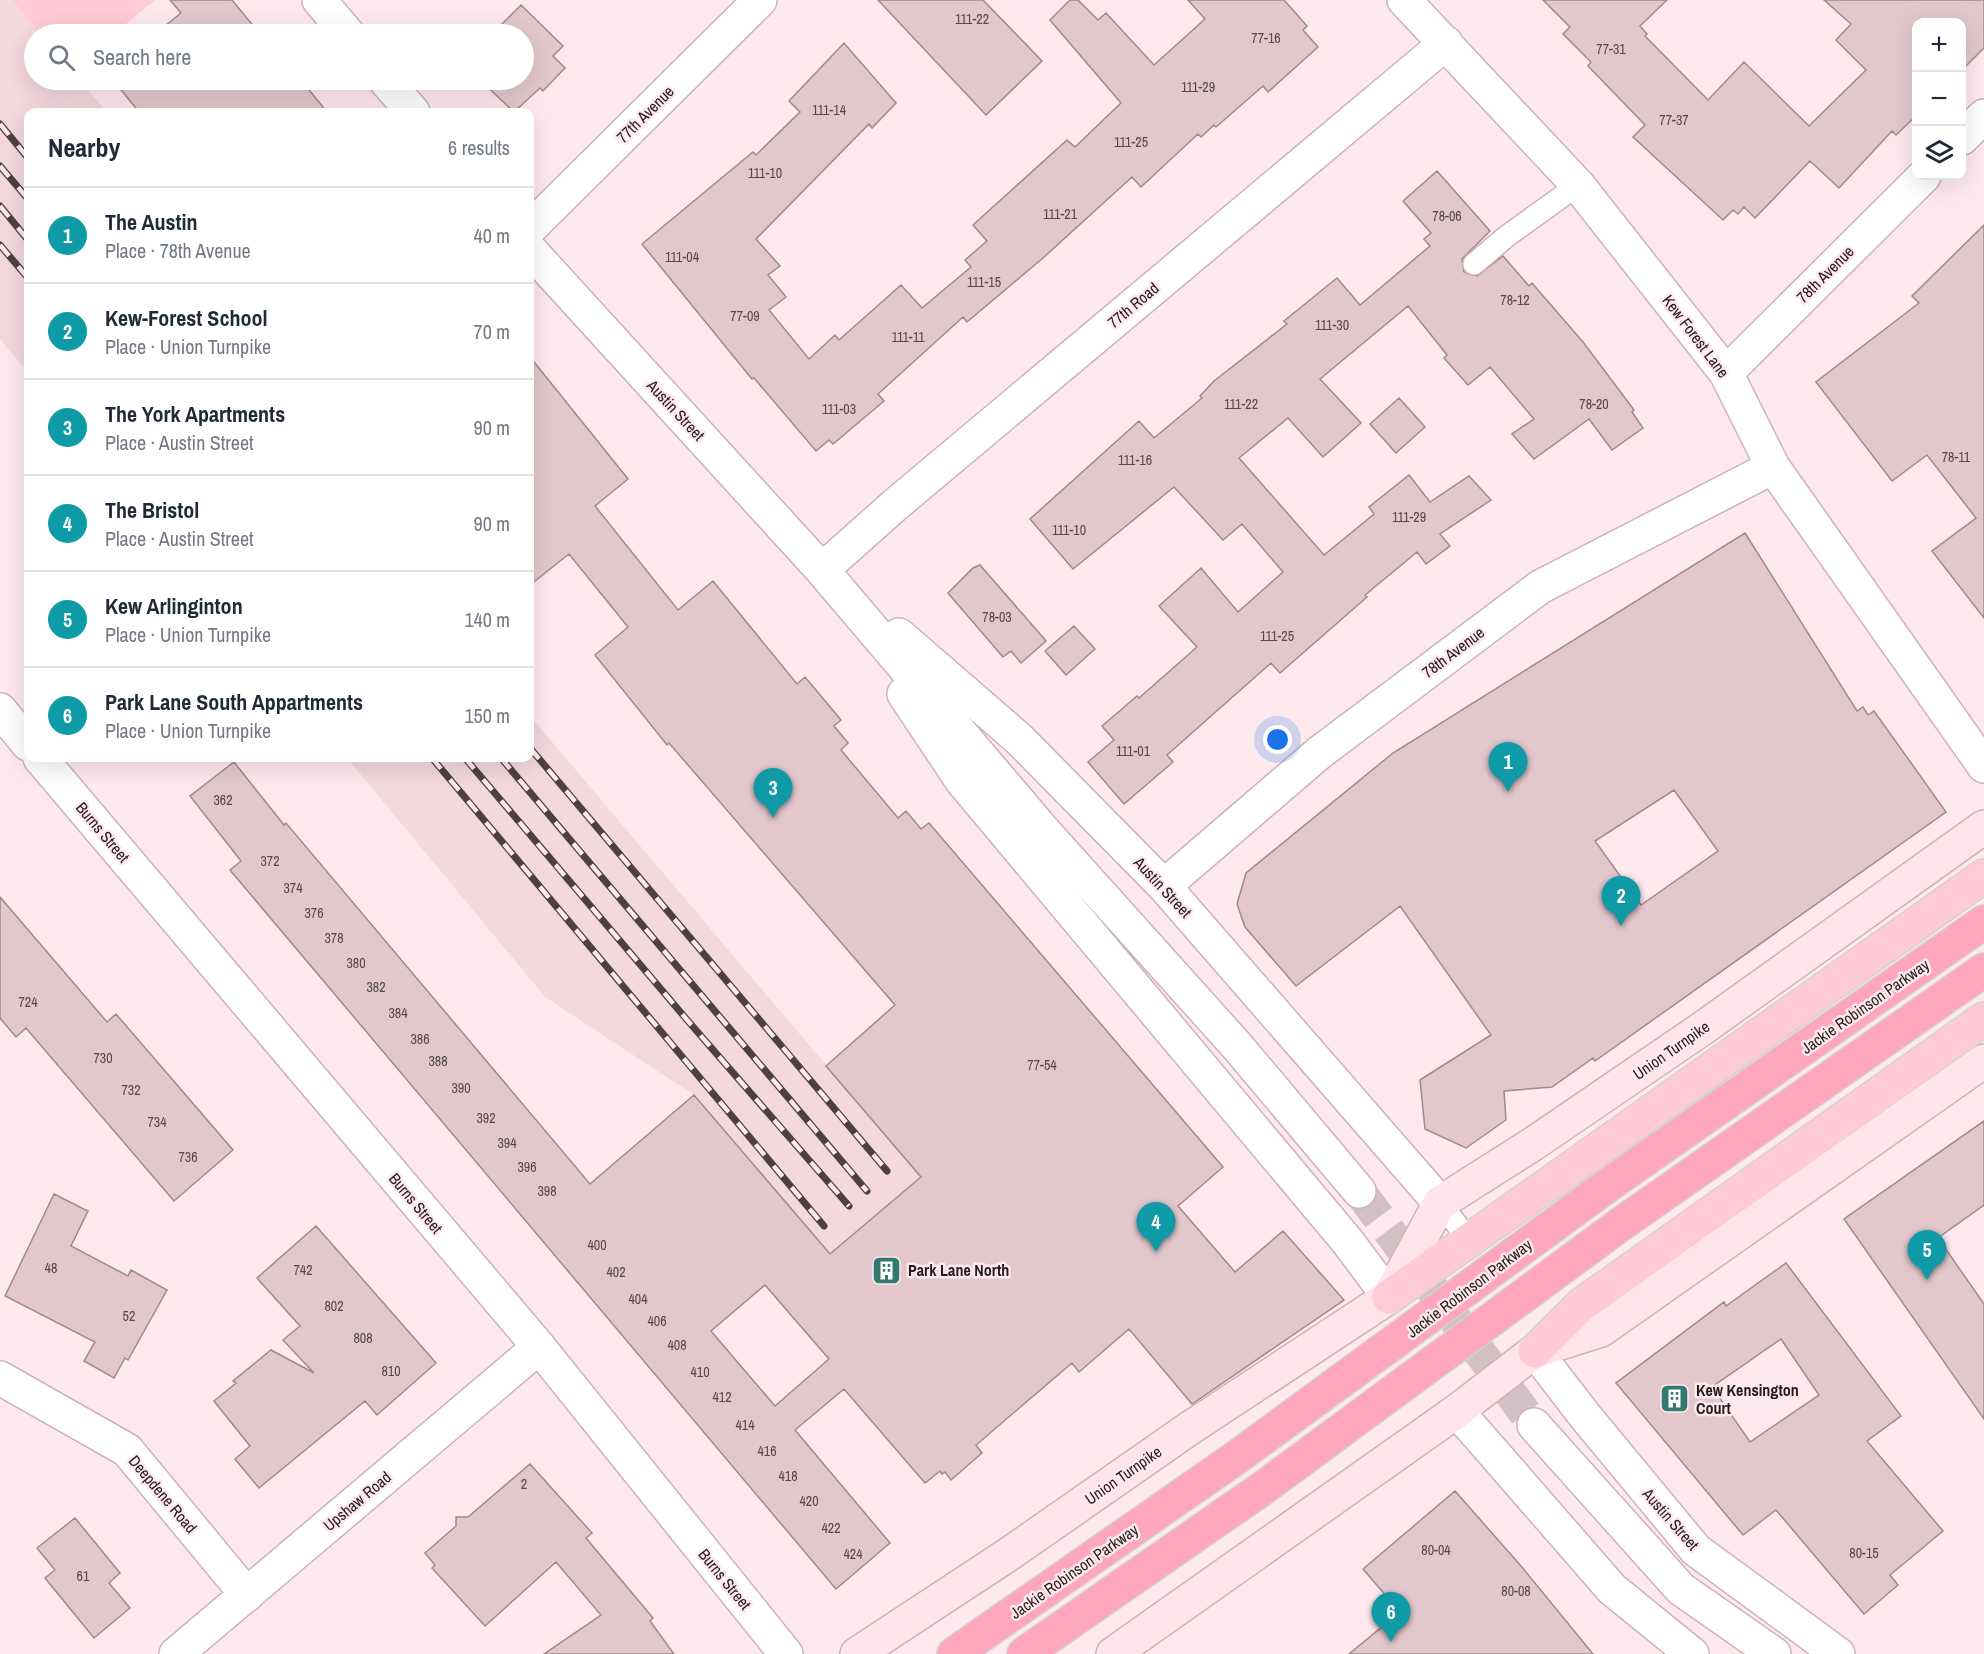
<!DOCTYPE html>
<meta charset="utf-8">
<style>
:root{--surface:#fff;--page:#f2f2f3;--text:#1f2937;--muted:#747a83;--line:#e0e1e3;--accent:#db2777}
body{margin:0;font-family:"Archivo Narrow",sans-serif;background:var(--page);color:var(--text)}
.controls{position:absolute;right:18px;top:18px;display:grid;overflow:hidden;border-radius:12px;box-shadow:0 6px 24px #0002}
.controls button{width:54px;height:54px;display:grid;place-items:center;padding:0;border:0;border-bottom:2px solid var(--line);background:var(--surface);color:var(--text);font:30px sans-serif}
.you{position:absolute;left:1278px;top:740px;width:21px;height:21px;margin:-15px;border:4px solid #fff;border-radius:50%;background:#1a73e8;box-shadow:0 0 0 9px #1a73e833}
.badge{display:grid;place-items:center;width:39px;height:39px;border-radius:50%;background:var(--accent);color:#fff;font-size:20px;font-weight:700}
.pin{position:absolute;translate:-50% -50px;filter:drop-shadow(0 2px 3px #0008)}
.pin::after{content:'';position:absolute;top:32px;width:21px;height:18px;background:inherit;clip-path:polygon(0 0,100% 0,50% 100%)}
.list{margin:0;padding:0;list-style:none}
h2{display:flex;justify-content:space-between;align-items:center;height:78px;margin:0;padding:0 24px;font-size:26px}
h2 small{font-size:20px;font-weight:400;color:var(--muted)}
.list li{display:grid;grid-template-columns:39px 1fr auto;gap:18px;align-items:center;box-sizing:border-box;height:96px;padding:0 24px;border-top:2px solid var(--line)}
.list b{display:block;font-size:22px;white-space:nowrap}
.list p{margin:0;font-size:20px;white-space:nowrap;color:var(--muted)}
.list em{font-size:20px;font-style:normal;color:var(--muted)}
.icon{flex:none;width:33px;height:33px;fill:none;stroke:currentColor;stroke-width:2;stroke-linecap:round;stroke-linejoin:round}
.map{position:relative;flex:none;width:1984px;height:1654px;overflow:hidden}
.search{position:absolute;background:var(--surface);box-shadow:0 6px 24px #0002;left:24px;top:24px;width:510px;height:66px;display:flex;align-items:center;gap:15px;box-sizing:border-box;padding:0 21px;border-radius:33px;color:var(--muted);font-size:22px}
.panel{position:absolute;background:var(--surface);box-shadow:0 6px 24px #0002;left:24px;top:108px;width:510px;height:654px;border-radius:12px}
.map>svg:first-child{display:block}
</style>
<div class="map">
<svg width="1984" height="1654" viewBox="0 0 1984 1654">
<rect width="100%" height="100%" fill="#fee9ee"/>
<path fill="#f3d8de" d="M0 0H12L41 34H34V80H79L107 112H28V373L0 339Z
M530 716 921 1177 830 1254 694 1095 545 997 347 758H530Z"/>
<path fill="#ffcbd6" d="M12 0H155L114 34H41Z"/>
<path fill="#e2c8cd" stroke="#a0888d" stroke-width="1.5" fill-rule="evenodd" d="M170 0H232L260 34H155L181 13Z
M878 0H983L1042 61 986 115Z
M1070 0H1078L1098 20 1106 13 1154 65 1205 19 1188 0H1284L1307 26 1303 30 1318 47 1268 92 1263 86 1216 127 1214 125 1201 137 1198 134 1141 187 1132 177 1043 258 967 322 963 317 878 394 884 401 833 444 829 440 816 451 754 378 752 379 642 244 753 152 756 155 800 112 789 101 844 43 896 103 872 128 869 124 756 239 780 266 768 275 786 297 769 310 809 359 835 335 839 340 901 285 922 308 971 267 965 260 987 241 973 225 1067 140 1075 147 1121 103 1050 20Z
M1543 0H1667L1640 26 1647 34 1645 36 1708 100 1744 62 1809 126 1866 70 1836 40 1851 24 1824 0H1984V48L1962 70V22H1917V115L1896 135 1892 131 1839 188 1810 161 1755 218 1744 207 1738 214 1733 210 1723 220 1633 137 1645 125 1588 66 1591 62 1563 34 1570 27Z
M521 5 563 46 553 56 565 68 543 91 540 88 514 112 480 80H524V34H492Z
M113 80H301L327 112H139Z
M1437 171 1490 231 1462 259 1464 272 1477 276 1503 256 1529 286 1532 283 1583 342 1634 410 1632 412 1643 428 1612 450 1589 419 1534 459 1512 434 1534 419 1490 367 1468 385 1444 358 1447 355 1408 306 1320 379 1361 423 1323 457 1288 418 1239 458 1324 555 1374 514 1369 507 1409 475 1430 502 1469 476 1491 500 1440 534 1450 546 1426 564 1417 552 1365 595 1367 597 1280 673 1271 663 1167 755 1173 762 1124 804 1088 762 1114 740 1102 726 1137 696 1139 698 1197 647 1159 606 1201 568 1238 612 1283 572 1242 524 1223 540 1174 487 1073 569 1030 519 1139 421 1154 438 1202 398 1200 396 1214 381 1287 324 1284 321 1337 278 1360 305 1430 246 1424 239 1431 233 1403 201Z
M1984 225V618L1932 551 1976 518 1927 455 1892 481 1816 382 1919 303 1912 296Z
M530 357 628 479 595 506 678 610 713 581 797 684 805 677 841 720 834 726 848 743 841 750 898 818 906 811 921 829 929 823 1223 1167 1178 1206 1235 1272 1283 1231 1344 1300 1192 1404 1129 1329 1079 1372 1072 1363 976 1445 982 1453 951 1480 945 1472 942 1474 940 1471 925 1483 844 1389 795 1430 890 1543 836 1589 230 870 241 861 190 796 234 762 284 825 286 823 590 1184 694 1095 830 1254 921 1177 826 1066 895 1005 669 743 667 745 595 655 628 627 569 554 530 585ZM765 1285 829 1359 775 1406 711 1331Z
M1399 398 1425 427 1396 453 1370 424Z
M1745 533 1857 711 1863 707 1868 715 1874 711 1946 812 1595 1061 1593 1058 1552 1087 1504 1091 1506 1120 1466 1148 1425 1129 1420 1080 1491 1035 1400 906 1296 986 1245 927 1237 904 1246 873 1393 753ZM1674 790 1718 851 1641 905 1595 841Z
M980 565 1046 641 1021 663 1011 651 1003 657 948 593 973 568Z
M1074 626 1095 649 1066 675 1045 651Z
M0 897 107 1022 116 1014 233 1150 174 1201 26 1028 16 1037 0 1018Z
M1984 1121V1205L1938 1238 1984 1304V1419L1844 1219Z
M54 1194 88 1211 71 1246 128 1276 131 1270 167 1290 128 1360 125 1358 114 1378 84 1361 95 1342 5 1296Z
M316 1226 436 1363 377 1415 365 1401 259 1488 235 1459 250 1446 214 1401 236 1383 233 1381 271 1350 314 1373 283 1340 300 1326 257 1278Z
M1786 1263 1901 1416 1867 1441 1943 1531 1890 1575 1898 1585 1864 1614 1776 1510 1743 1535 1616 1383 1724 1302 1726 1306ZM1781 1339 1819 1395 1750 1442 1712 1387Z
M530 1464 592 1533 586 1538 653 1618 650 1621 674 1654H544L601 1615 556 1562 485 1626 432 1568 435 1565 425 1553 456 1526V1517H468Z
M1455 1491 1521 1566 1593 1654H1349L1400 1612 1363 1569Z
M75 1518 120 1573 109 1583 130 1608 94 1638 45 1578 55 1570 37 1548Z"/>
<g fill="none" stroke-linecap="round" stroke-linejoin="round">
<path stroke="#d3c0c4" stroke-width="33" stroke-dasharray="33 16" stroke-linecap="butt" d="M1359 1191 1534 1425"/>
<defs>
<path id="service" d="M1474 264 1507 236 1578 185
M1440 1203 1469 1240"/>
<path id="minor" d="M319 0 348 34
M1404 0 1578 185 1726 373 1773 467 1984 766
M385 80 413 112
M1962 138 1984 116
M530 228 760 0
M530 250 822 570 1042 829 1237 1046 1359 1191
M1726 373 1924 176
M822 570 895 505 1446 43
M899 635 1019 739 1164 886 1440 1203
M904 694 962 781 1348 1242 1389 1297
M0 710 28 744
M40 758 539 1347 786 1654
M1164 886 1319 753 1540 587 1773 467
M1535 1351 1585 1416 1696 1550 1838 1654
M0 1378 127 1450 247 1595
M1457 1411 1612 1589 1692 1654
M1534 1425 1681 1589 1774 1654
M176 1654 539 1347"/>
<path id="secondary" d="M857 1654 1009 1554 1190 1428 1389 1297 1440 1203 1533 1144 1703 1028 1984 827
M1113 1654 1457 1411 1535 1351 1601 1330 1984 1061"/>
<path id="primary" d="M1389 1297 1984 876
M1535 1351 1581 1305 1984 1019"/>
<path id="motorway" d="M954 1654 1237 1457 1611 1183 1984 922
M1024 1654 1263 1488 1621 1224 1984 970"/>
</defs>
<use href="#service" stroke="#ccb3b8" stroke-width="24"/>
<use href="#minor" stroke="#ccb3b8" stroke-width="36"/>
<use href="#secondary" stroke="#ccb3b8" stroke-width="36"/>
<use href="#primary" stroke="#d3d1d2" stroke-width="36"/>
<use href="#motorway" stroke="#d3d1d2" stroke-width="36"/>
<use href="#service" stroke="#fff" stroke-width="21"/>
<use href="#minor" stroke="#fff" stroke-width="33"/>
<use href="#secondary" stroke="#ffe4eb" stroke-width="33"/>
<use href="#primary" stroke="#fecad7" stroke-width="33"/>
<use href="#motorway" stroke="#fea6bc" stroke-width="33"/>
<defs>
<path id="rail" d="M0 124 28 158
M0 166 28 199
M0 206 28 240
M0 245 28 278
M530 748 887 1171
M432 758 824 1226
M465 758 688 1021 849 1206
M501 758 867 1191"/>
</defs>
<use href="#rail" stroke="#4c4043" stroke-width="7"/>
<use href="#rail" stroke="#fee9ee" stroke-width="4.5" stroke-dasharray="14" stroke-linecap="butt"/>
</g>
<defs>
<symbol id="building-square" viewBox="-11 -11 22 22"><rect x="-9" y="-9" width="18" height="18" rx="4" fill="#337970" stroke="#fee9ee"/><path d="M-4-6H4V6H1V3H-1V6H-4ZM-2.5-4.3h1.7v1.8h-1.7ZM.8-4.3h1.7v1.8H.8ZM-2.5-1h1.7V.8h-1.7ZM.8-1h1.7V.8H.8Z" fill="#fff"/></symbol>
</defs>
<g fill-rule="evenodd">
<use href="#building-square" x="870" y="1254" width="33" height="33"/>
<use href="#building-square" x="1658" y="1382" width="33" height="33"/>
</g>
<g text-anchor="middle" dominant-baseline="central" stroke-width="5" stroke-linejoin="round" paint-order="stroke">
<g font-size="14" fill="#54464a">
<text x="972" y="19">111-22</text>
<text x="1266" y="38">77-16</text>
<text x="1611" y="49">77-31</text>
<text x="1198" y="87">111-29</text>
<text x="829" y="110">111-14</text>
<text x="1674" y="120">77-37</text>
<text x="1131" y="142">111-25</text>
<text x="765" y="173">111-10</text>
<text x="1060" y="214">111-21</text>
<text x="1447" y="216">78-06</text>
<text x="682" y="257">111-04</text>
<text x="984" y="282">111-15</text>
<text x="1515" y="300">78-12</text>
<text x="745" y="316">77-09</text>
<text x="1332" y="325">111-30</text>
<text x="908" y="337">111-11</text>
<text x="1241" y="404">111-22</text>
<text x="1594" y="404">78-20</text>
<text x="839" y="409">111-03</text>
<text x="1956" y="457">78-11</text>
<text x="1135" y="460">111-16</text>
<text x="1409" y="517">111-29</text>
<text x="1069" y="530">111-10</text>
<text x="997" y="617">78-03</text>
<text x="1277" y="636">111-25</text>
<text x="1133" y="751">111-01</text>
<text x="223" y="800">362</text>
<text x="270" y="861">372</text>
<text x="293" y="888">374</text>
<text x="314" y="913">376</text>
<text x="334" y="938">378</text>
<text x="356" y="963">380</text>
<text x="376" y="987">382</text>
<text x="28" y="1002">724</text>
<text x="398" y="1013">384</text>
<text x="420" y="1039">386</text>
<text x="103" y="1058">730</text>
<text x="438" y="1061">388</text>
<text x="1042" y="1065">77-54</text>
<text x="461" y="1088">390</text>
<text x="131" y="1090">732</text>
<text x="486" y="1118">392</text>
<text x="157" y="1122">734</text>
<text x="507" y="1143">394</text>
<text x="188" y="1157">736</text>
<text x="527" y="1167">396</text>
<text x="547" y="1191">398</text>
<text x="597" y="1245">400</text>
<text x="51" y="1268">48</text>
<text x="303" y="1270">742</text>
<text x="616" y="1272">402</text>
<text x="638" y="1299">404</text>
<text x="334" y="1306">802</text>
<text x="129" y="1316">52</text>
<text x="657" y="1321">406</text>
<text x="363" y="1338">808</text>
<text x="677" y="1345">408</text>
<text x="391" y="1371">810</text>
<text x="700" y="1372">410</text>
<text x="722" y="1397">412</text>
<text x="745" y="1425">414</text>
<text x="767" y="1451">416</text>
<text x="788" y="1476">418</text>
<text x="524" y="1484">2</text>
<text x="809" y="1501">420</text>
<text x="831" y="1528">422</text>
<text x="1436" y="1550">80-04</text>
<text x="1864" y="1553">80-15</text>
<text x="853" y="1554">424</text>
<text x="83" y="1576">61</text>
<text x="1516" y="1591">80-08</text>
</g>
<g font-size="16" fill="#251b1e" stroke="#fee9ee">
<text transform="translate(645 114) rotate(-45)">77th Avenue</text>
<text transform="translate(1825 274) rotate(-45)">78th Avenue</text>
<text transform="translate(1133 305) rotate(-40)">77th Road</text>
<text transform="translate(1696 336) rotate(53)">Kew Forest Lane</text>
<text transform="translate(676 410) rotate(47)">Austin Street</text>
<text transform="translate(1453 652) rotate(-37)">78th Avenue</text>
<text transform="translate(103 832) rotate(50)">Burns Street</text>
<text transform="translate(1163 887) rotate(47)">Austin Street</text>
<text transform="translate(1865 1006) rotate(-35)">Jackie Robinson Parkway</text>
<text transform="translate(1671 1050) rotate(-35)">Union Turnpike</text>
<text transform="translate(416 1203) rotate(50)">Burns Street</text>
<text transform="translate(1469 1288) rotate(-37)">Jackie Robinson Parkway</text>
<text transform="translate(1123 1475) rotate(-35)">Union Turnpike</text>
<text transform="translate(163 1494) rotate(50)">Deepdene Road</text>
<text transform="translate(357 1501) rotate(-40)">Upshaw Road</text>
<text transform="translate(1671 1519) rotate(49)">Austin Street</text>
<text transform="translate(1074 1571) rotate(-35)">Jackie Robinson Parkway</text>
<text transform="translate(725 1579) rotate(51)">Burns Street</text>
</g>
<g font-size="16" font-weight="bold" fill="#251b1e" stroke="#fee9ee" text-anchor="start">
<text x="908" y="1270">Park Lane North</text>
<text x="1696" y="1390">Kew Kensington<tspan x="1696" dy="18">Court</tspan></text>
</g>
</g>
</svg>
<div class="controls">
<button>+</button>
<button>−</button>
<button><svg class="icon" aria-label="layers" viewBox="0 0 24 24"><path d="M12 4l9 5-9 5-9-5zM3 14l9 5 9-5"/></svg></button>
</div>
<div class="you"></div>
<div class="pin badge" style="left:1508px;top:792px;background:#0f9aa8">1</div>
<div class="pin badge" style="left:1621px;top:926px;background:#0f9aa8">2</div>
<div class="pin badge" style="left:773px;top:818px;background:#0f9aa8">3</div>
<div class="pin badge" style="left:1156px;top:1252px;background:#0f9aa8">4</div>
<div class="pin badge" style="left:1927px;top:1280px;background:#0f9aa8">5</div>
<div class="pin badge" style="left:1391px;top:1642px;background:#0f9aa8">6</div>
<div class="search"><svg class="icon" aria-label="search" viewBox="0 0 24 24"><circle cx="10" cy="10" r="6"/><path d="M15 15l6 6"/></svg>Search here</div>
<section class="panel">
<h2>Nearby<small>6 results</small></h2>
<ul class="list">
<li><span class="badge" style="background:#0f9aa8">1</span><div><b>The Austin</b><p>Place · 78th Avenue</p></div><em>40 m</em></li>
<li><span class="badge" style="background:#0f9aa8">2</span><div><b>Kew-Forest School</b><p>Place · Union Turnpike</p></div><em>70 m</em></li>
<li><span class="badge" style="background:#0f9aa8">3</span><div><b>The York Apartments</b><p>Place · Austin Street</p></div><em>90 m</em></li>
<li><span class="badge" style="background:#0f9aa8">4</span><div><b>The Bristol</b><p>Place · Austin Street</p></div><em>90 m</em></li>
<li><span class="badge" style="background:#0f9aa8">5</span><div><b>Kew Arlinginton</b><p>Place · Union Turnpike</p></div><em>140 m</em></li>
<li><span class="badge" style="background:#0f9aa8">6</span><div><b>Park Lane South Appartments</b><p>Place · Union Turnpike</p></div><em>150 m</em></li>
</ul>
</section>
</div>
